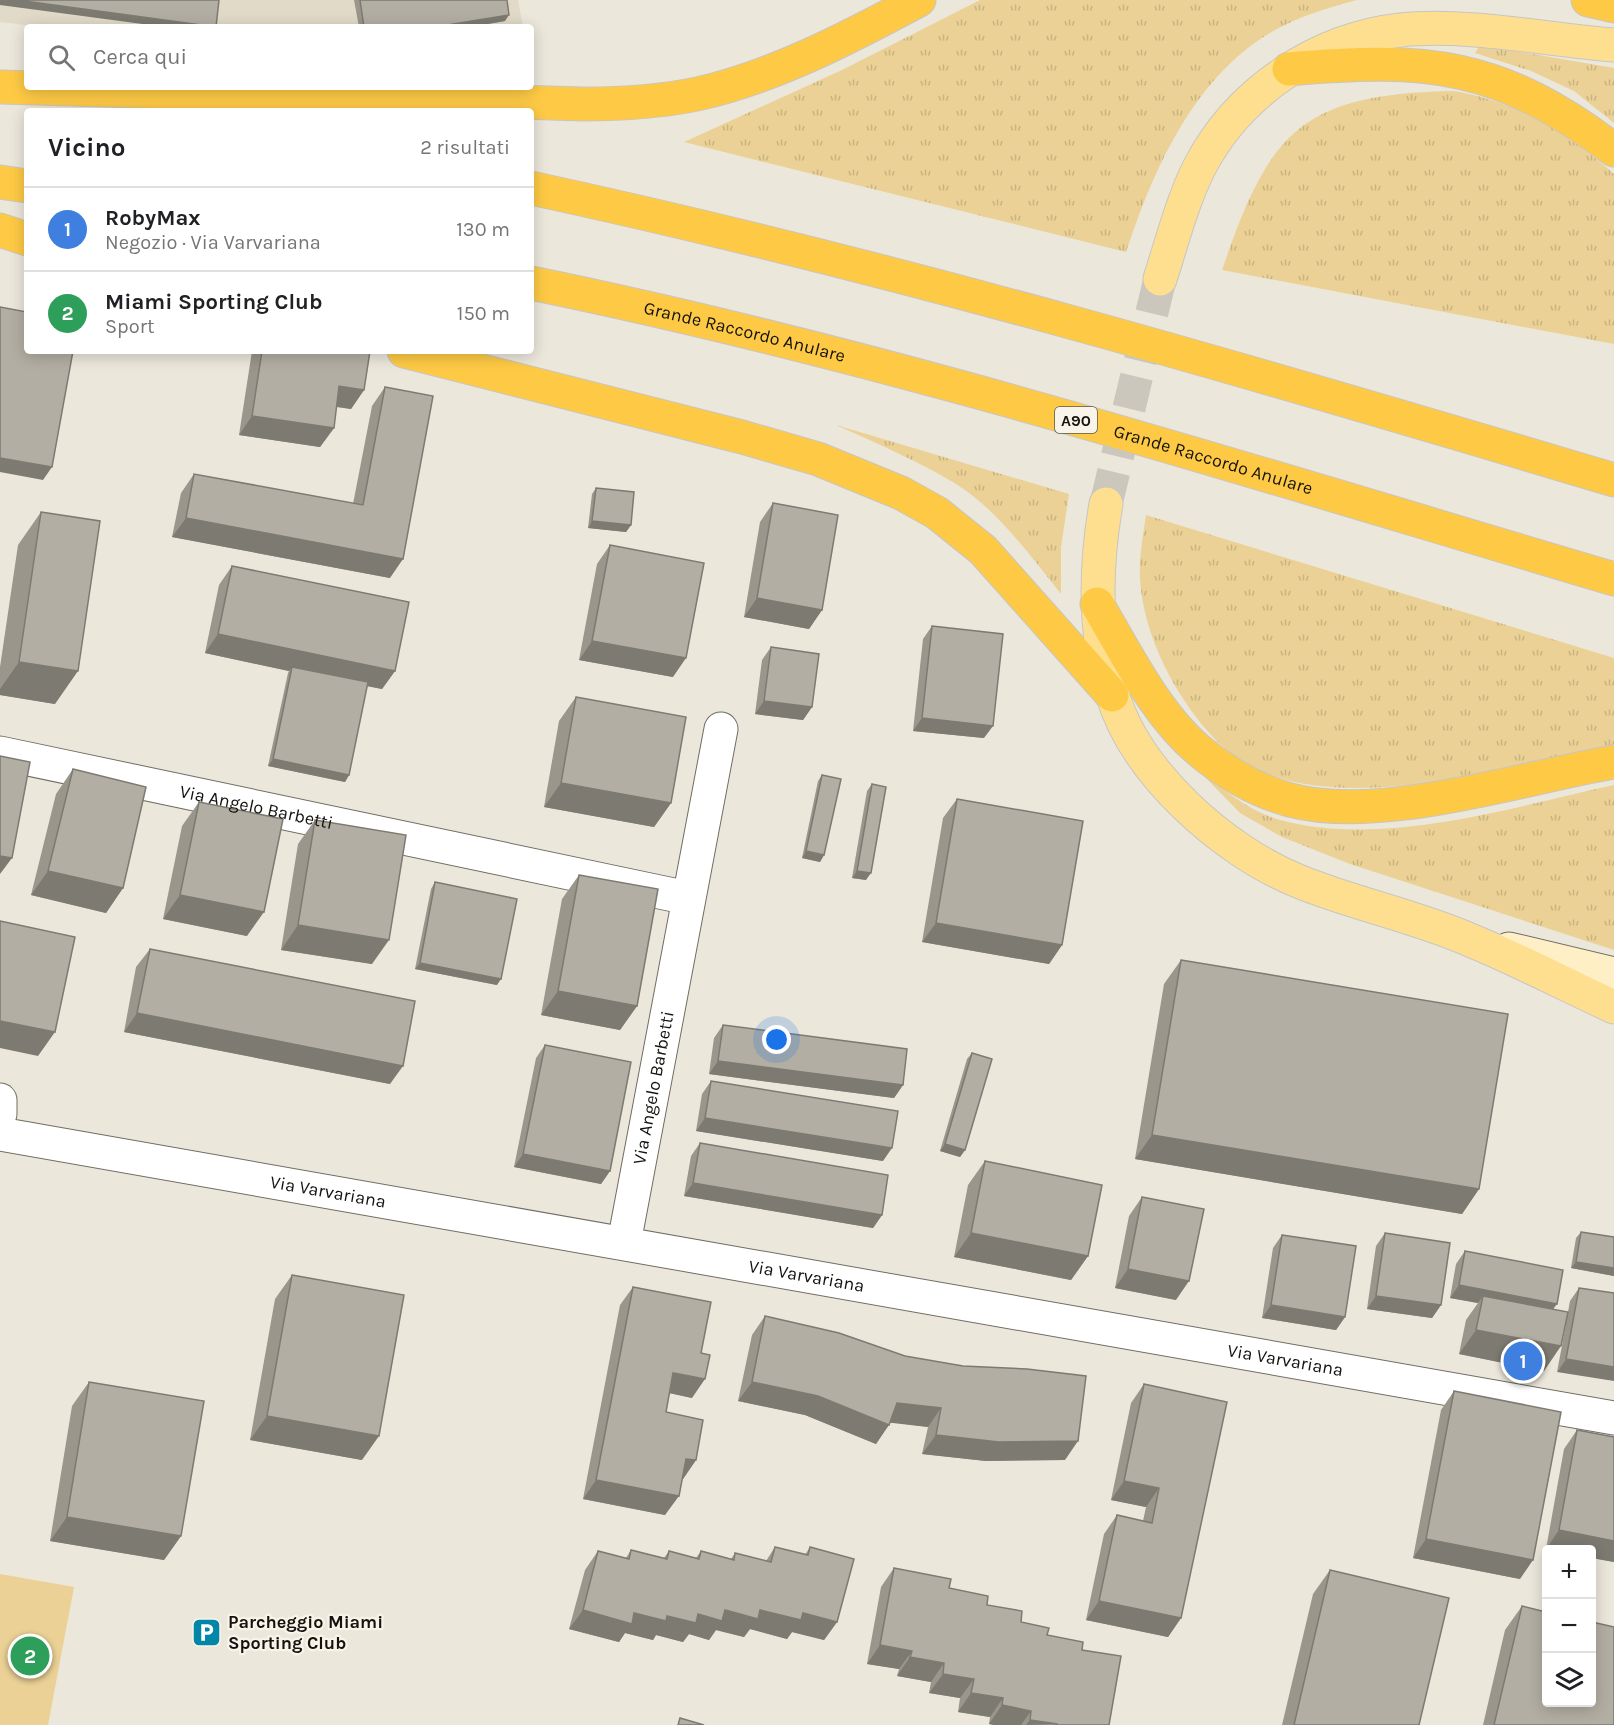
<!DOCTYPE html>
<html lang="it">
<meta charset="utf-8">
<style>
:root{--surface:#fff;--page:#f6f6f6;--text:#202124;--muted:#757577;--line:#e0e0e0;--accent:#7c3aed}
body{margin:0;font-family:Karla,sans-serif;background:var(--page);color:var(--text)}
.controls{position:absolute;right:18px;bottom:18px;display:grid;overflow:hidden;border-radius:6px;box-shadow:0 3px 15px #0003}
.controls button{width:54px;height:54px;display:grid;place-items:center;padding:0;border:0;border-bottom:2px solid var(--line);background:var(--surface);color:var(--text);font:30px sans-serif}
.you{position:absolute;left:777px;top:1040px;width:21px;height:21px;margin:-15px;border:4px solid #fff;border-radius:50%;background:#1a73e8;box-shadow:0 0 0 9px #1a73e833}
.badge{display:grid;place-items:center;width:39px;height:39px;border-radius:50%;background:var(--accent);color:#fff;font-size:20px;font-weight:700}
.pin{position:absolute;translate:-50% -50%;border:3px solid #fff;box-shadow:0 2px 6px #0006}
.list{margin:0;padding:0;list-style:none}
h2{display:flex;justify-content:space-between;align-items:center;height:78px;margin:0;padding:0 24px;font-size:26px}
h2 small{font-size:20px;font-weight:400;color:var(--muted)}
.list li{display:grid;grid-template-columns:39px 1fr auto;gap:18px;align-items:center;box-sizing:border-box;height:84px;padding:0 24px;border-top:2px solid var(--line)}
.list b{display:block;font-size:22px;white-space:nowrap}
.list p{margin:0;font-size:20px;white-space:nowrap;color:var(--muted)}
.list em{font-size:20px;font-style:normal;color:var(--muted)}
.icon{flex:none;width:33px;height:33px;fill:none;stroke:currentColor;stroke-width:2;stroke-linecap:round;stroke-linejoin:round}
.map{position:relative;flex:none;width:1614px;height:1725px;overflow:hidden}
.search{position:absolute;background:var(--surface);box-shadow:0 3px 15px #0003;left:24px;top:24px;width:510px;height:66px;display:flex;align-items:center;gap:15px;box-sizing:border-box;padding:0 21px;border-radius:6px;color:var(--muted);font-size:22px}
.panel{position:absolute;background:var(--surface);box-shadow:0 3px 15px #0003;left:24px;top:108px;width:510px;height:246px;border-radius:6px}
.map>svg:first-child{display:block}
</style>
<div class="map">
<svg width="1614" height="1725" viewBox="0 0 1614 1725">
<defs>
<pattern id="grass-tufts" width="24" height="20" patternUnits="userSpaceOnUse" patternTransform="scale(1.5)"><rect width="24" height="20" fill="#ebd195"/><path d="M3 7l-1-3M5 7V3M7 7l1-3M15 17l-1-3M17 17v-4M19 17l1-3" fill="none" stroke="#c9b37f"/></pattern>
</defs>
<rect width="100%" height="100%" fill="#ece7db"/>
<path fill="#e2dac8" d="M0 0H518L523 27H44L0 22Z"/>
<path fill="url(#grass-tufts)" d="M980 0H1357C1319 10 1281 22 1249 47 1185 97 1151 177 1126 252L684 142 842 70Z
M1480 45 1614 68V123L1574 91 1531 71 1475 53Z
M1453 91C1511 99 1570 134 1614 174V344L1222 270C1269 132 1301 94 1453 91Z
M836 425 1069 494 1061 547V594C1031 557 997 509 956 484 918 461 876 443 836 425Z
M1146 515 1614 658V746C1513 767 1342 817 1248 765 1222 751 1198 722 1182 697 1160 663 1142 619 1140 578 1139 557 1143 535 1146 515Z
M1202 774C1226 791 1251 812 1280 820 1384 848 1512 807 1614 785V950L1350 864 1282 837 1240 813Z"/>
<path fill="#ebd195" d="M0 1574 74 1587 48 1725H0Z"/>
<g fill="none" stroke-linecap="round" stroke-linejoin="round">
<path stroke="#ccc7bc" stroke-width="33" stroke-dasharray="33 16" stroke-linecap="butt" d="M1106 504 1160 279"/>
<defs>
<g id="street">
<path id="s1" d="M0 753 688 898"/>
<path d="M0 1100V1114"/>
<path id="s2" d="M0 1134 1614 1418"/>
<path id="s3" d="M624 1243 721 729"/>
</g>
<path id="secondary" d="M1509 949 1614 974"/>
<path id="primary" d="M1160 279C1172 242 1182 202 1199 168 1238 92 1317 39 1401 30 1466 23 1548 40 1614 45
M1106 504C1095 567 1094 632 1112 693 1135 773 1224 851 1298 881 1354 904 1415 916 1470 940 1519 960 1566 985 1614 1007"/>
<g id="highway">
<path d="M1588 0 1614 6"/>
<path d="M1289 69C1427 57 1500 63 1614 150"/>
<path d="M0 87 583 104C622 104 659 102 697 94 774 77 850 37 919 0"/>
<path d="M0 182 27 186"/>
<path d="M531 188C897 267 1256 373 1614 480"/>
<path d="M0 230 27 239"/>
<path id="s4" d="M531 283C898 358 1255 473 1614 579"/>
<path d="M404 351 742 437 818 459 901 493 937 513 983 550 1112 695"/>
<path d="M1097 604C1126 653 1157 717 1202 753 1228 774 1257 791 1290 800 1381 824 1521 778 1614 762"/>
</g>
</defs>
<use href="#street" stroke="#716d63" stroke-width="35"/>
<use href="#secondary" stroke="#716d63" stroke-width="35"/>
<use href="#primary" stroke="#c7c6c5" stroke-width="35"/>
<use href="#highway" stroke="#c7c6c5" stroke-width="35"/>
<use href="#street" stroke="#fff" stroke-width="33"/>
<use href="#secondary" stroke="#ffefc7" stroke-width="33"/>
<use href="#primary" stroke="#fedf8f" stroke-width="33"/>
<use href="#highway" stroke="#feca45" stroke-width="33"/>
</g>
<path fill="#9a968c" d="M354 0H507L505 21 470 27H359Z
M252 351H370L364 390 351 409 336 407 334 428 320 447 239 435Z
M385 387 390 578 172 537 181 493 194 474 353 504 372 406Z
M596 488 631 525 626 532 588 528 592 494Z
M773 503 822 610 809 629 744 617 760 522Z
M41 512 55 704 0 695V667L18 545Z
M610 545 673 677 579 660 597 564Z
M232 566 395 671 382 689 367 686 349 775 345 782 268 766 288 673 289 671 205 653 219 585Z
M932 626 984 738 913 731 923 639Z
M771 647 812 707 803 720 755 714 762 660Z
M576 697 671 803 654 827 544 807 559 721Z
M73 769 123 888 106 913 31 895 56 794Z
M822 775 824 855 820 862 802 858 818 781Z
M872 784 866 880 852 878 867 791Z
M957 799 1062 945 1049 964 922 942 943 818Z
M199 802 247 936 163 919 182 826Z
M315 820 372 964 281 950 298 844Z
M579 875 637 1006 620 1030 541 1015 562 899Z
M435 882 497 985 415 969 431 889Z
M150 949 390 1084 124 1032 136 967Z
M1181 960 1479 1189 1462 1214 1135 1159 1164 984Z
M723 1025 903 1085 894 1098 709 1074 714 1038Z
M545 1045 610 1171 601 1184 514 1167 536 1058Z
M972 1053 965 1150 960 1157 940 1151 967 1059Z
M711 1081 883 1161 696 1131 702 1094Z
M700 1143 882 1215 873 1228 684 1196 691 1156Z
M985 1161 1088 1256 1071 1280 954 1257 968 1185Z
M1142 1197 1176 1300 1115 1288 1129 1216Z
M1581 1232 1614 1237V1276L1571 1268 1576 1238Z
M1385 1233 1441 1305 1432 1318 1367 1309 1376 1246Z
M1282 1235 1345 1317 1336 1330 1262 1318 1273 1248Z
M1465 1251 1553 1310 1568 1312 1570 1301 1579 1288 1614 1293 1557 1372 1566 1324 1544 1371 1459 1354 1466 1320 1478 1303 1450 1298 1456 1264Z
M292 1275 362 1460 250 1440 275 1299Z
M633 1287 692 1398 669 1393 666 1412 696 1460 683 1479H682L665 1515 583 1499 620 1305Z
M765 1316 1065 1460 986 1461 922 1454 928 1427 890 1422 876 1444 805 1415 738 1401 752 1335Z
M89 1382 181 1536 164 1560 50 1541 72 1406Z
M1144 1384 1181 1618 1168 1637 1086 1620 1104 1534 1117 1515 1143 1521 1146 1507 1111 1500 1131 1403Z
M1454 1391 1520 1579 1413 1558 1441 1410Z
M1577 1430 1614 1437V1562L1592 1558V1550L1546 1549 1564 1449Z
M775 1547 805 1555 810 1547 837 1622 824 1640 792 1632 787 1639 750 1629 744 1637 716 1630 709 1640 689 1634 683 1642 656 1635 653 1640 625 1633 619 1642 569 1629 585 1570 598 1551 626 1558 631 1550 664 1558 669 1551 696 1558 701 1551 731 1559 735 1553 766 1561Z
M894 1568 949 1588 987 1605 1047 1635 1082 1650 1109 1725H994L989 1724 990 1717 958 1712 960 1698 929 1693 931 1682 897 1676 899 1669 867 1664 881 1587Z
M1330 1570 1419 1725H1282L1313 1594Z
M1522 1606 1614 1725H1483L1505 1630Z"/>
<path fill="#7d7a72" d="M0 0H17L216 27H165L0 5Z
M509 15 505 21 470 27H435Z
M339 386 364 390 351 409 326 405Z
M252 416 334 428 320 447 239 435Z
M0 458 52 467 43 480 0 472Z
M186 518 403 559 390 578 172 537Z
M592 521 631 525 626 532 588 528Z
M757 598 822 610 809 629 744 617Z
M218 634 395 671 382 689 291 671 292 667 289 671 205 653Z
M592 641 686 658 673 677 579 660Z
M19 662 78 671 55 704 0 695V689Z
M764 701 812 707 803 720 755 714Z
M922 718 993 726 984 738 913 731Z
M273 759 349 775 345 782 268 766Z
M561 783 671 803 654 827 544 807Z
M806 851 824 855 820 862 802 858Z
M0 856 12 858 0 874Z
M48 871 123 888 106 913 31 895Z
M857 871 871 873 866 880 852 878Z
M180 895 264 912 247 936 163 919Z
M936 923 1062 945 1049 964 922 942Z
M298 925 389 940 372 964 281 950Z
M420 963 501 979 497 985 415 969Z
M558 991 637 1006 620 1030 541 1015Z
M137 1013 403 1066 390 1084 124 1032Z
M0 1021 55 1032 38 1056 0 1048Z
M718 1061 903 1085 894 1098 709 1074Z
M705 1118 892 1148 883 1161 696 1131Z
M1152 1135 1479 1189 1462 1214 1135 1159Z
M945 1144 965 1150 960 1157 940 1151Z
M523 1154 610 1171 601 1184 514 1167Z
M693 1183 882 1215 873 1228 684 1196Z
M971 1233 1088 1256 1071 1280 954 1257Z
M1576 1262 1614 1268V1276L1571 1268Z
M1128 1269 1189 1281 1176 1300 1115 1288Z
M1459 1285 1557 1304 1548 1316 1483 1296 1478 1303 1450 1298Z
M1376 1296 1441 1305 1432 1318 1367 1309Z
M1271 1305 1345 1317 1336 1330 1262 1318Z
M1476 1330 1561 1346 1544 1371 1459 1354Z
M1566 1359 1614 1367V1381L1557 1372Z
M673 1373 705 1379 692 1398 660 1391Z
M752 1382 818 1396 889 1425 876 1444 805 1415 738 1401Z
M897 1403 941 1408 928 1427 884 1422Z
M267 1416 379 1436 362 1460 250 1440Z
M936 1435 1078 1441 1065 1460 986 1461 922 1454Z
M686 1459 696 1460 683 1479 672 1477Z
M596 1480 679 1496 665 1515 583 1499Z
M1124 1481 1159 1488 1146 1507 1111 1500Z
M67 1517 181 1536 164 1560 50 1541Z
M1559 1530 1614 1541V1562L1592 1558V1550L1546 1549Z
M1426 1539 1533 1560 1520 1579 1413 1558Z
M1099 1601 1181 1618 1168 1637 1086 1620Z
M583 1610 667 1616 698 1614 725 1610H760L803 1613 837 1622 824 1640 792 1632 787 1639 750 1629 744 1637 716 1630 709 1640 689 1634 683 1642 656 1635 653 1640 625 1633 619 1642 569 1629Z
M880 1645 912 1651 899 1669 867 1664Z
M910 1657 944 1663 931 1682 897 1676Z
M943 1674 974 1679 960 1698 929 1693Z
M971 1693 1003 1698 990 1717 958 1712Z
M1002 1705 1031 1711 1021 1725H994L989 1724Z
M1030 1720 1057 1724 1026 1725Z"/>
<path fill="#b3aea3" stroke="#7d7a72" stroke-width="1.5" d="M17 0H219L216 27Z
M360 0H507L509 15 435 27H364Z
M0 307 27 312V351H73L52 467 0 458Z
M262 351H370L364 390 339 386 334 428 252 416Z
M385 387 433 396 403 559 186 518 194 474 363 505Z
M596 488 634 492 631 525 592 521Z
M773 503 838 515 822 610 757 598Z
M41 512 100 521 78 671 19 662Z
M610 545 704 563 686 658 592 641Z
M232 566 409 602 395 671 218 634Z
M932 626 1003 634 993 726 922 718Z
M771 647 819 654 812 707 764 701Z
M292 667 368 682 349 775 273 759Z
M576 697 686 717 671 803 561 783Z
M0 756 30 762 12 858 0 856Z
M73 769 146 787 123 888 48 871Z
M822 775 841 779 824 855 806 851Z
M872 784 886 787 871 873 857 871Z
M957 799 1083 821 1062 945 936 923Z
M199 802 283 819 264 912 180 895Z
M315 820 406 835 389 940 298 925Z
M579 875 658 889 637 1006 558 991Z
M435 882 517 899 501 979 420 963Z
M0 921 75 937 55 1032 0 1021Z
M150 949 415 1001 403 1066 137 1013Z
M1181 960 1508 1014 1479 1189 1152 1135Z
M723 1025 907 1049 903 1085 718 1061Z
M545 1045 631 1062 610 1171 523 1154Z
M972 1053 992 1059 965 1150 945 1144Z
M711 1081 898 1111 892 1148 705 1118Z
M700 1143 888 1175 882 1215 693 1183Z
M985 1161 1102 1185 1088 1256 971 1233Z
M1142 1197 1204 1209 1189 1281 1128 1269Z
M1581 1232 1614 1237V1268L1576 1262Z
M1385 1233 1450 1243 1441 1305 1376 1296Z
M1282 1235 1356 1246 1345 1317 1271 1305Z
M1465 1251 1563 1270 1557 1304 1459 1285Z
M292 1275 404 1295 379 1436 267 1416Z
M633 1287 711 1302 701 1353 710 1355 705 1379 673 1373 666 1412 703 1420 696 1460 686 1459 679 1496 596 1480Z
M1579 1288 1614 1293V1367L1566 1359Z
M1483 1296 1568 1312 1561 1346 1476 1330Z
M765 1316 839 1333 905 1356 963 1366 1027 1369 1086 1376 1078 1441 999 1442 936 1435 941 1408 897 1403 889 1425 818 1396 752 1382Z
M89 1382 204 1401 181 1536 67 1517Z
M1144 1384 1227 1402 1181 1618 1099 1601 1117 1515 1152 1523 1159 1488 1124 1481Z
M1454 1391 1561 1412 1533 1560 1426 1539Z
M1577 1430 1614 1437V1541L1559 1530Z
M775 1547 808 1555 810 1547 854 1559 837 1622 803 1613 801 1620 760 1610 758 1619 725 1610 722 1621 698 1614 696 1623 667 1616 666 1621 634 1613 632 1624 583 1610 598 1551 629 1559 631 1550 667 1559 669 1551 699 1559 701 1551 734 1560 735 1553 771 1562Z
M894 1568 951 1579 949 1588 988 1596 987 1605 1022 1611 1021 1622 1049 1628 1047 1635 1083 1642 1082 1650 1121 1656 1109 1725H1057V1724L1030 1720 1031 1711 1002 1705 1003 1698 971 1693 974 1679 943 1674 944 1663 910 1657 912 1651 880 1645Z
M1330 1570 1449 1598 1419 1725H1294Z
M1522 1606 1546 1612V1702H1592V1622L1614 1627V1725H1494Z
M680 1718 704 1725H678Z"/>
<defs>
<symbol id="parking-square" viewBox="-11 -11 22 22"><rect x="-9" y="-9" width="18" height="18" rx="4" fill="#0087a8" stroke="#f9f4e9"/><path d="M-3.5-5.5H1a3.5 3.5 0 0 1 0 7H-1V5.5H-3.5ZM-1-3.4V-.6H.8a1.4 1.4 0 0 0 0-2.8Z" fill="#fff"/></symbol>
</defs>
<g fill-rule="evenodd">
<use href="#parking-square" x="190" y="1616" width="33" height="33"/>
</g>
<g text-anchor="middle" dominant-baseline="central" stroke-width="4.5" stroke-linejoin="round" paint-order="stroke">
<rect fill="#f9f4e9" stroke="#595650" stroke-width="1.5" x="1055" y="407" width="42" height="26" rx="4.5"/>
<g font-size="16" font-weight="bold" fill="#15130f">
<text x="1076" y="420">A90</text>
</g>
<g font-size="18" fill="#15130f" stroke="#f9f4e9">
<text stroke="none"><textPath href="#s4" startOffset="219">Grande Raccordo Anulare</textPath></text>
<text stroke="none"><textPath href="#s4" startOffset="705">Grande Raccordo Anulare</textPath></text>
<text stroke="none"><textPath href="#s1" startOffset="262">Via Angelo Barbetti</textPath></text>
<text stroke="none"><textPath href="#s3" startOffset="158">Via Angelo Barbetti</textPath></text>
<text stroke="none"><textPath href="#s2" startOffset="333">Via Varvariana</textPath></text>
<text stroke="none"><textPath href="#s2" startOffset="819">Via Varvariana</textPath></text>
<text stroke="none"><textPath href="#s2" startOffset="1305">Via Varvariana</textPath></text>
</g>
<g font-size="18" font-weight="bold" fill="#15130f" stroke="#f9f4e9" text-anchor="start">
<text x="228" y="1622">Parcheggio Miami<tspan x="228" dy="21">Sporting Club</tspan></text>
</g>
</g>
</svg>
<div class="controls">
<button>+</button>
<button>−</button>
<button><svg class="icon" aria-label="layers" viewBox="0 0 24 24"><path d="M12 4l9 5-9 5-9-5zM3 14l9 5 9-5"/></svg></button>
</div>
<div class="you"></div>
<div class="pin badge" style="left:1523px;top:1361px;background:#3f7fe0">1</div>
<div class="pin badge" style="left:30px;top:1656px;background:#2e9e5b">2</div>
<div class="search"><svg class="icon" aria-label="search" viewBox="0 0 24 24"><circle cx="10" cy="10" r="6"/><path d="M15 15l6 6"/></svg>Cerca qui</div>
<section class="panel">
<h2>Vicino<small>2 risultati</small></h2>
<ul class="list">
<li><span class="badge" style="background:#3f7fe0">1</span><div><b>RobyMax</b><p>Negozio · Via Varvariana</p></div><em>130 m</em></li>
<li><span class="badge" style="background:#2e9e5b">2</span><div><b>Miami Sporting Club</b><p>Sport</p></div><em>150 m</em></li>
</ul>
</section>
</div>
